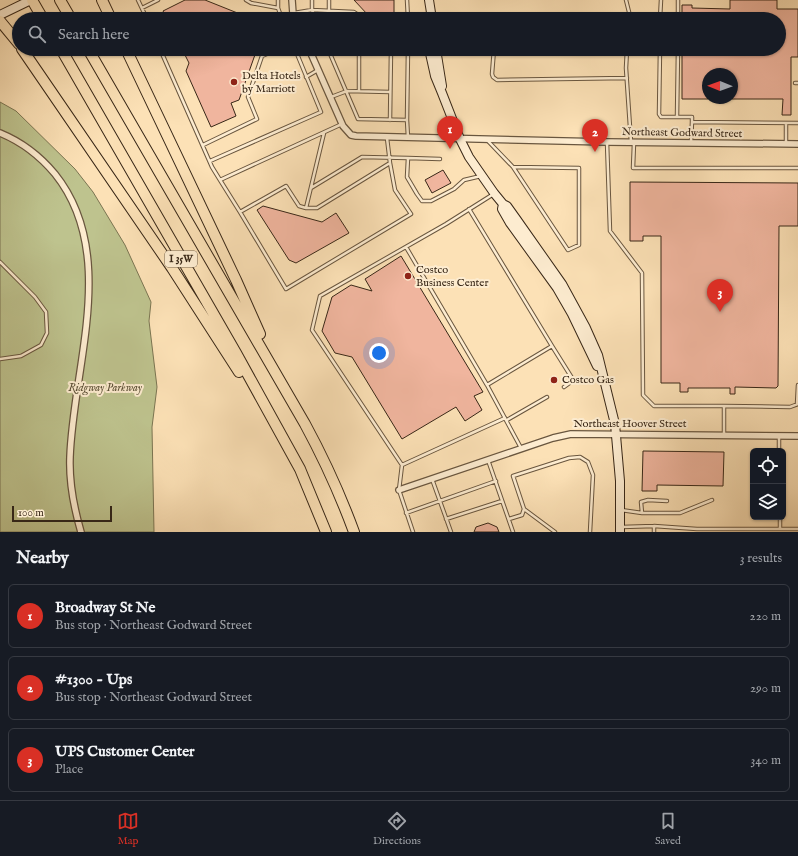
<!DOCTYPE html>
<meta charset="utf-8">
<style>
:root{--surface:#171b24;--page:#242831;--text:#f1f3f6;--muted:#9ea1a6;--line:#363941;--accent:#d93025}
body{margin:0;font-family:"IM FELL English",serif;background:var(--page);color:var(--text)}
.controls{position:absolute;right:12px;bottom:12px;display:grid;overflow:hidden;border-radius:6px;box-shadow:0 1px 3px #0004}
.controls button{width:36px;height:36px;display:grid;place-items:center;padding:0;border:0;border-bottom:1px solid var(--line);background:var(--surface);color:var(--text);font:20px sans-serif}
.compass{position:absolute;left:702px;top:68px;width:36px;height:36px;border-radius:50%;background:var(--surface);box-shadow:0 1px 3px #0004;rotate:271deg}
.scale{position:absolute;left:12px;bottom:10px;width:100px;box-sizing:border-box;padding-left:4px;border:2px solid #382717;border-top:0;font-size:11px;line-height:14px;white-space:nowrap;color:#382717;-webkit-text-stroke:3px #fdecd0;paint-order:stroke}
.you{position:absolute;left:379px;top:353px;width:14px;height:14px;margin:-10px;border:3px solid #fff;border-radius:50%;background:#1a73e8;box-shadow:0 0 0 6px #1a73e833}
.badge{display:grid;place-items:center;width:26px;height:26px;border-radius:50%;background:var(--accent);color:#fff;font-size:13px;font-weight:700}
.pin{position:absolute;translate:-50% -33px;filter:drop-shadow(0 1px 2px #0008)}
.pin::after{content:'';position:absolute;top:21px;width:14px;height:12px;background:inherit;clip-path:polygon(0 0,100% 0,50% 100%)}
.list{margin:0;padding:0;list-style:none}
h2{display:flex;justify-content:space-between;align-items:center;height:52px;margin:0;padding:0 16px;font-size:17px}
h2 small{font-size:13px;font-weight:400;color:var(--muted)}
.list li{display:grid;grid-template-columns:26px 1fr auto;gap:12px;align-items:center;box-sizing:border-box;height:64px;margin:0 8px 8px;padding:0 8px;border:1px solid var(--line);border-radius:6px}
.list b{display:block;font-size:15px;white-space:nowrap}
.list p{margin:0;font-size:13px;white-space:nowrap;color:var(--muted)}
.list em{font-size:13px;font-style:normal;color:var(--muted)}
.icon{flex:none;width:22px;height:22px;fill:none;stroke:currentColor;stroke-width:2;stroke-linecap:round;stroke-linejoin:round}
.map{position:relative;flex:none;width:798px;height:532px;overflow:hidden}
.search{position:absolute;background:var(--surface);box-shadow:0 1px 3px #0004;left:12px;right:12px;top:12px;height:44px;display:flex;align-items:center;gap:10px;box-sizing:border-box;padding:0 14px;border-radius:22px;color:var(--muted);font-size:15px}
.sheet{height:268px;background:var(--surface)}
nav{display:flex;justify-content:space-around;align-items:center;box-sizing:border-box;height:56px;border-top:1px solid var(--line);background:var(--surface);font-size:11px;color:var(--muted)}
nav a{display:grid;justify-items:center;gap:2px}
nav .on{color:var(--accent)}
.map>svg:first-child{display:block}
</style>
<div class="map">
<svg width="798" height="532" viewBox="0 0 798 532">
<rect width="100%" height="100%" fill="#fce1b6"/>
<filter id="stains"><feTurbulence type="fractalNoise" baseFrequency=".005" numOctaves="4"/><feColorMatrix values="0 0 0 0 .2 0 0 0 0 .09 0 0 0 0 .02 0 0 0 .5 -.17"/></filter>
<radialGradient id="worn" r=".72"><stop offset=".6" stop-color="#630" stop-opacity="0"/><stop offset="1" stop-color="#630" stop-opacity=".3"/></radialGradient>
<path fill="#bec38e" stroke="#7b7552" d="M0 102 16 111 75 169 93 192 125 245 151 302 149 321 157 387 152 427 154 532H0Z"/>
<path fill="#f0b59e" stroke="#382717" d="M185 0H205L245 16 251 13 264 19H167L163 11Z
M354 0H394V19H368V15Z
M730 0H777V9H798V57H791V115H782L783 99H732V74H708V99H682V49H779V19H682V5H692V8L730 9Z
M182 49H257L239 100 231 103 236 116 211 127 186 71 189 63Z
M443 170 451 183 432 193 425 180Z
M630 182 798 183V226H779L778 386 776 388 735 387V394H730V388H688V392H680V383H661V236H643V241H630Z
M263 206 322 222 336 213 349 233 296 263 289 260 257 210Z
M401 256 483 392 474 396 482 410 465 421 456 407 402 439 352 357 335 353 322 331 332 297 351 285 372 291 365 279Z
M643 451 724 452 723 486 657 485V491H642Z
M488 523 497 527 499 532H474L476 527Z"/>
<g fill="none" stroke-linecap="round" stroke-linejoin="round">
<defs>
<path id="lane" d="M138 0 147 19
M246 0 251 3 278 8
M278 0V8L282 19
M312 0V10L315 19
M407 0 408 19
M626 0 629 12V19
M142 8 158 0
M329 11V0
M294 13 312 10 354 12 357 14 359 19
M660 19 661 0
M678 19V0
M160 49 212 167 220 180 342 124
M328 49 358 119 407 120 408 49
M359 49V91
M494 49 492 74 493 77 497 80 627 78
M627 49 626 68 631 142
M660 49 659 114 661 117H692V122L798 123
M306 77 318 70
M795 83H798
M331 97 347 91 390 92
M677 117 678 49
M390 120 391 50 392 49 408 50
M407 120 408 138
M487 140 513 167 568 250 579 245V168L513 167
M607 142 610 231 642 273 643 395 654 406H724
M691 142 692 122
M634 143 633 168H798
M786 143V123
M203 145 257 119 248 97 262 56 279 49
M440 159 408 158 407 177 417 194 422 201H431L454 189 464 180 481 176
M210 161 321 112 295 49
M220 180 240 212 286 186 299 206 306 208 324 133
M311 188 362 157 408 158
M492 195 446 224 320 296 312 330 402 465 505 418
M306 208H317L390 163 387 138
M469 209 552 346 487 385
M240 212 286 289 411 214 395 190 390 163
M406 247 487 385 521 448
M0 262 35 297 46 312 47 333 41 345 21 356 0 359
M552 346 572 378 571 382 564 387
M797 404 798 385
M507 420 547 397
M724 435V406L790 407 798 404
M779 451V436
M488 460 513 532
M402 465 399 490 413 532
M432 479 451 532
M524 509 555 532
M621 510 642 513H680L712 500
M406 513 496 481
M642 513 641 502 648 500 667 501
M780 517V529
M446 519 502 501
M509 519 522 515 524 509 513 476 569 458 580 457 588 462 593 475 590 532
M654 526 697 529H798
M622 527 654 526V532"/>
<path id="street" d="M292 0 293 14 295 19
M309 49 343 126 351 135 356 136 607 142 798 144
M0 133C22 142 40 156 55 174 119 254 73 366 70 457 69 482 74 508 81 532
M399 490 553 438 571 434 798 436"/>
<path id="secondary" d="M429 0 432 19
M0 15 31 0
M429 49 435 76 442 93 460 139 469 157 494 193 503 204 507 206 517 220 562 284 586 328 598 355 615 424 620 481V532
M436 49 442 86
M503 204 502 209 510 223 557 288 572 314 597 366"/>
<path id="highway" d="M32 0 43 19
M60 0 71 19
M102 0 111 19
M0 21 19 44
M22 49 172 268 239 372
M61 49 236 353 300 469 326 532
M88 49 305 424C324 459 340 494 354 532
M126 49 236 280 260 334"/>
</defs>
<use href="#lane" stroke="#69563f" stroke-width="4.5"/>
<use href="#street" stroke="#69563f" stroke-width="8"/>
<use href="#secondary" stroke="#382717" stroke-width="10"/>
<use href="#highway" stroke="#382717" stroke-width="12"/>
<use href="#lane" stroke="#fdecd0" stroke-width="2.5"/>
<use href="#street" stroke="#fdecd0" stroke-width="5.5"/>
<use href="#secondary" stroke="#fdecd0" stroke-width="8"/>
<use href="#highway" stroke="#fce1b6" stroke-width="10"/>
</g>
<g fill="#8f2418" stroke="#fdecd0" stroke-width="1.5">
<circle cx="234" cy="82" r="4"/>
<circle cx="408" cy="276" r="4"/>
<circle cx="554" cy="380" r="4"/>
</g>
<g text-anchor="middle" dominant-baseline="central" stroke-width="4" stroke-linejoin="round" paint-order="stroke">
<rect fill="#fdecd0" stroke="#73624e" stroke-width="1" x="165" y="251" width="32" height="16" rx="3"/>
<g font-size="10" font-weight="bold" fill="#382717">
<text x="181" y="259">I 35W</text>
</g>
<g font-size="11" fill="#382717" stroke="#fdecd0" text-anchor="start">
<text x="242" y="76">Delta Hotels<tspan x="242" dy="13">by Marriott</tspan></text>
<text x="416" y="270">Costco<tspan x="416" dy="13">Business Center</tspan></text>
<text x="562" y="380">Costco Gas</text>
</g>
<g font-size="11" fill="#382717" stroke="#fdecd0">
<text transform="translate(682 133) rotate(1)">Northeast Godward Street</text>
<text x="630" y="424">Northeast Hoover Street</text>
</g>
<g font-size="11" font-style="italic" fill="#5a4e35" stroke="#fdecd0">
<text x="105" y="388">Ridgway Parkway</text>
</g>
</g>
<rect width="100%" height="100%" filter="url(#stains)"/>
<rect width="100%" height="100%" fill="url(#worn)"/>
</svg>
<div class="controls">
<button><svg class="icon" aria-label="locate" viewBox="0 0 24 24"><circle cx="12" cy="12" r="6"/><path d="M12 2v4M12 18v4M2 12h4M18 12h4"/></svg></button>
<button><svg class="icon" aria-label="layers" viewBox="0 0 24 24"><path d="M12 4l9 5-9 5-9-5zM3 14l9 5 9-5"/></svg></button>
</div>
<svg class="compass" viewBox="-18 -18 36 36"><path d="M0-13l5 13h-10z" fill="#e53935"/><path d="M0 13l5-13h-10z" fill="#9ea1a6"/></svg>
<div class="scale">100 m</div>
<div class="you"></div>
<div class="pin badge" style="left:450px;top:149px">1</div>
<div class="pin badge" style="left:595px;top:152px">2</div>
<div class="pin badge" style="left:720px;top:312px">3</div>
<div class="search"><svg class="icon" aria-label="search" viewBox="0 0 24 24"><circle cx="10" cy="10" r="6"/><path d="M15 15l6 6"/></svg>Search here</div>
</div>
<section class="sheet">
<h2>Nearby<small>3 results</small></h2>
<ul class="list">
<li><span class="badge">1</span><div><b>Broadway St Ne</b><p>Bus stop · Northeast Godward Street</p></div><em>220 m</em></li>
<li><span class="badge">2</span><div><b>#1300 - Ups</b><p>Bus stop · Northeast Godward Street</p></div><em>290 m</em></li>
<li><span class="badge">3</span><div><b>UPS Customer Center</b><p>Place</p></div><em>340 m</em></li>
</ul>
</section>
<nav>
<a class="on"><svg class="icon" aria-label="map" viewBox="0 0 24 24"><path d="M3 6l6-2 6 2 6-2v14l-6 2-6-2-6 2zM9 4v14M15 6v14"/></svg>Map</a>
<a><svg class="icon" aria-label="directions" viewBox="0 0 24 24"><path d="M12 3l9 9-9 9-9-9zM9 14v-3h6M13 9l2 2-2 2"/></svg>Directions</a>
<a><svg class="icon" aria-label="saved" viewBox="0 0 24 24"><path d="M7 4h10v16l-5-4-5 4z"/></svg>Saved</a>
</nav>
